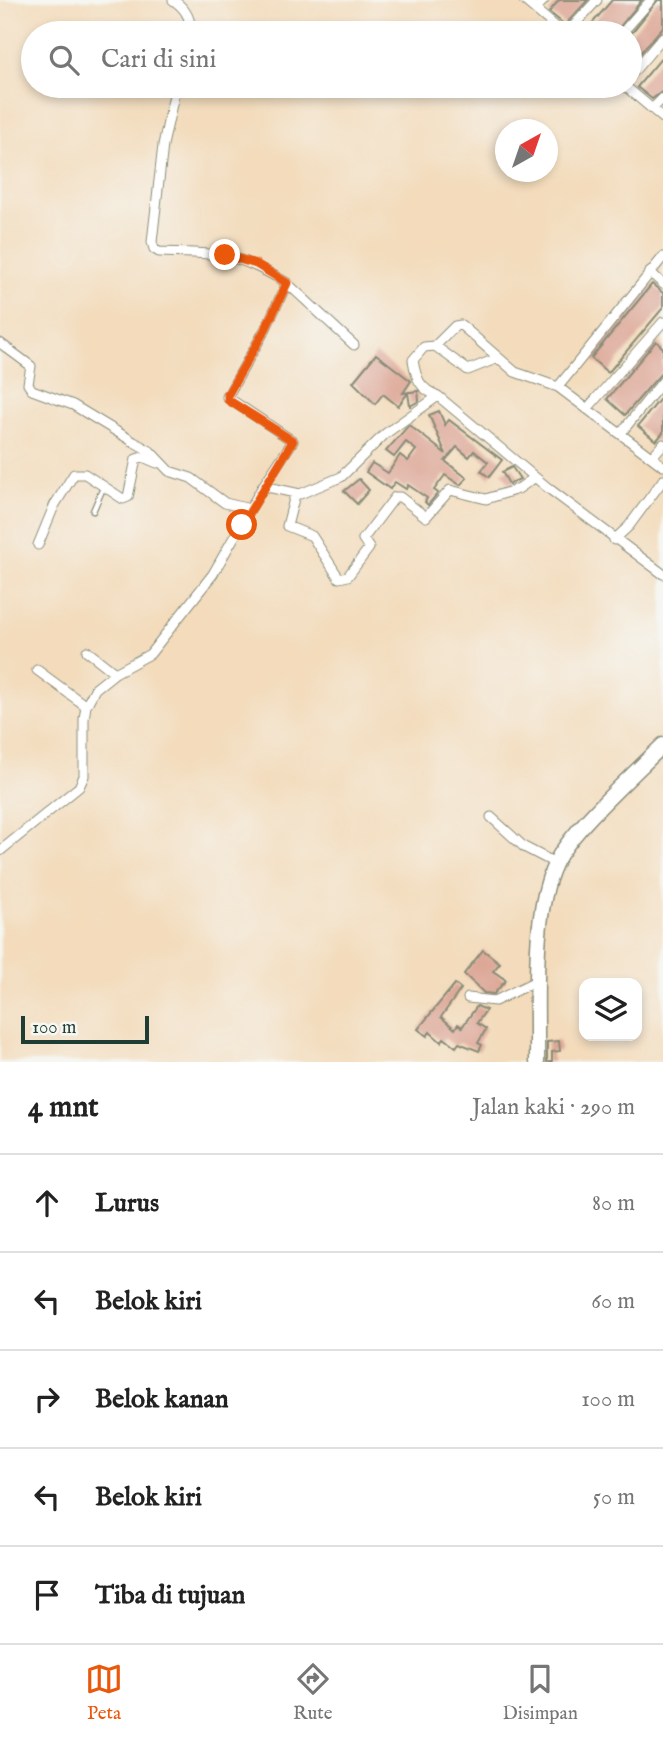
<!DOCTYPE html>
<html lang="id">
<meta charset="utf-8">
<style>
:root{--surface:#fff;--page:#f6f6f6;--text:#222;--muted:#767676;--line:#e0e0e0;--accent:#ea580c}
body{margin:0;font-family:"IM FELL English",serif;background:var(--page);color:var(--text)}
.controls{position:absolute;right:21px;bottom:21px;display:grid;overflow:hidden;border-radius:14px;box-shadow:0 4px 10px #0003}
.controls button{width:63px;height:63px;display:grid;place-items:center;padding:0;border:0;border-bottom:2px solid var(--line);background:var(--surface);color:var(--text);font:35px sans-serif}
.compass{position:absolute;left:495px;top:119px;width:63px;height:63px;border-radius:50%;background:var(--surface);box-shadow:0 4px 10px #0003;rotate:40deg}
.scale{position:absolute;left:21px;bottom:18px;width:128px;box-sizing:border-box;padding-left:7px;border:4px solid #1f3d34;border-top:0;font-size:19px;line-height:24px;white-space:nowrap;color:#1f3d34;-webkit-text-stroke:5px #f6f6f2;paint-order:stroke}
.stop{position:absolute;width:21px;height:21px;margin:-16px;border:5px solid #ea580c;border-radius:50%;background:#fff}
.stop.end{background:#ea580c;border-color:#fff;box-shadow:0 2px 7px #0008}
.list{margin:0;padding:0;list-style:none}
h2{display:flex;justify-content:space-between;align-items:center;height:91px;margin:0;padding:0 28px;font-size:30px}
h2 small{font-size:23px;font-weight:400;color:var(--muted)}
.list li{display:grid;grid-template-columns:46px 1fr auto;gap:21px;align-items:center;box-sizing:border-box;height:98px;padding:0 28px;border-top:2px solid var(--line)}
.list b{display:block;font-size:26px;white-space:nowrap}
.list em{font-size:23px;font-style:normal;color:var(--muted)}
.icon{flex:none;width:38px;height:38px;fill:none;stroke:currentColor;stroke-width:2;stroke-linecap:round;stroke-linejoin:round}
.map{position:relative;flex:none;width:663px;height:1062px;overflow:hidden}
.search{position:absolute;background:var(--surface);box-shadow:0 4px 10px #0003;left:21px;right:21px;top:21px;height:77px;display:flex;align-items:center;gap:18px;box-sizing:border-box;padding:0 24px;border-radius:38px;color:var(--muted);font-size:26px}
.sheet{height:581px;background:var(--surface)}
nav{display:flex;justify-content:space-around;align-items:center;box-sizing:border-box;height:98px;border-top:2px solid var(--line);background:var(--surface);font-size:19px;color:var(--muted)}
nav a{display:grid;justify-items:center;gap:4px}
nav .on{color:var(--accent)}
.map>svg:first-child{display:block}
</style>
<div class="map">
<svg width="663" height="1062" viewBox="0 0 663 1062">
<rect width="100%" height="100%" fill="#f6f6f2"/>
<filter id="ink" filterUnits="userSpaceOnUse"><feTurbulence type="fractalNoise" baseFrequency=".0143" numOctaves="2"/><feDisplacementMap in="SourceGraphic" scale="14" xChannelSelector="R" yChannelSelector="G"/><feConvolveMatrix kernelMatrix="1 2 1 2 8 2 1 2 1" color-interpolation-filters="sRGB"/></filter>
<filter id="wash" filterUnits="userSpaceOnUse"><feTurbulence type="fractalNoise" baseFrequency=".00686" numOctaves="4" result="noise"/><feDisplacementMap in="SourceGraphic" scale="28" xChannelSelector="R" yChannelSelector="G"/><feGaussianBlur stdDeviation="1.57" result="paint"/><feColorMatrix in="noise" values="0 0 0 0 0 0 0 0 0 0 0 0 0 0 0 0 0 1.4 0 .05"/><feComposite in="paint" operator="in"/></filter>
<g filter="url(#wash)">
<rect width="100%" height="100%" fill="#f3dbbb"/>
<g id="blocks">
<path fill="#dda797" d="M559 0H588L565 25 549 12Z
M612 0H642L615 33H584Z
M658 0H663V27L630 65V35Z
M663 56V91L652 99 637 87Z
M652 284 663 293V308L608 373 591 358Z
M656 341 663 348V371L625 415 607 399Z
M376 354 411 381 403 393 418 391 419 401 410 406 408 393 398 406 383 394 375 404 353 382Z
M663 395V433L656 441 638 426Z
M439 411 445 425 449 420 502 460 489 477 481 471 488 462 474 451 469 457 457 447 445 461 467 478 460 485 445 475 434 490 438 493 428 505 425 502 427 498 408 485 406 489 395 482 390 489 366 472 372 463 388 473 400 455 408 461 416 450 406 442 394 457 386 451 409 425 446 454 429 415Z
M512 467 520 479 509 484 502 472Z
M359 479 369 490 357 504 344 491Z
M483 950 500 963 493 971 506 980 494 994 484 993 464 974Z
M455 984 461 989 441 1017 455 1029 458 1024 462 1027 477 1006 486 1010 477 1023 486 1029 478 1043 482 1045 479 1051 459 1043 456 1047 444 1038 441 1042 430 1032 427 1036 418 1029Z
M559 1041 560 1051 552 1052V1062H547V1042Z"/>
</g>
</g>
<g filter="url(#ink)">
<use href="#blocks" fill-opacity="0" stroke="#898c78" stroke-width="2"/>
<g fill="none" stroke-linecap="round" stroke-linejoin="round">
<defs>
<path id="lane" d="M93 511 103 488"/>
<path id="street" d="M173 0C185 8 192 18 190 33
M524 0 563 33
M535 9 544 0
M567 33 597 0
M622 33 651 0
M630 76 663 37
M176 86 163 145 152 242 154 249 159 252C218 254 234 251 287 283
M625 86 663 118
M652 109 663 98
M663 257 558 387 663 466
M650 272 663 284
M0 343 31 366 28 384 32 390 73 405 134 442 150 451 169 471 191 478 225 503 250 509 263 486 300 494 341 477 385 434 438 396 548 488 663 574
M435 346 455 326 461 325 515 372 558 387
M438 396C420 389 416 379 413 360L424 347 435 346 468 370 498 358
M587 409 663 322
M621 433 663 381
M652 457 663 444
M263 486 293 441 227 397 266 328 287 283 354 345
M295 495 287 526 312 536 339 578 348 576 369 548 363 539 395 497H400L426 517 450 490 486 499 518 489 534 478
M614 540 629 526 663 480
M38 545 54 506 74 474H85L123 499 128 497 136 459 143 457 157 463
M87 651 115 673
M37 670 86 706
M491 817 524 847 555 863
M0 851 79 787 84 776V719L86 706 95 689 115 673 150 654 213 574 250 509
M468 998 495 1001 538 980"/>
<path id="primary" d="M537 1062C538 1005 531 915 555 864 570 831 635 773 663 745"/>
</defs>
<use href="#lane" stroke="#898c78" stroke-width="7"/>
<use href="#street" stroke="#898c78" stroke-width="11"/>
<use href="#primary" stroke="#898c78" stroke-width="17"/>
<use href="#lane" stroke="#fff" stroke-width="4.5"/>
<use href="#street" stroke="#fff" stroke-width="9"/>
<use href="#primary" stroke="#fff" stroke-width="14"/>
</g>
</g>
<g fill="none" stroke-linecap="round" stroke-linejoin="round" filter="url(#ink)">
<path stroke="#ea580c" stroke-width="9" d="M225 255 256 264 287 283 266 328 228 394V400L293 441 242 525"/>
</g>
</svg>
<div class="controls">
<button><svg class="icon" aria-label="layers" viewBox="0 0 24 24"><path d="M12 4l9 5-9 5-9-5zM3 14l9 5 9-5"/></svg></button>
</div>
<svg class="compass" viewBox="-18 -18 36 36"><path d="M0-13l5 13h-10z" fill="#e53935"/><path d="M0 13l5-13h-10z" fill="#767676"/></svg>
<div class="scale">100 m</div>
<div class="stop" style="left:242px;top:525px"></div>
<div class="stop end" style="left:225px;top:255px"></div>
<div class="search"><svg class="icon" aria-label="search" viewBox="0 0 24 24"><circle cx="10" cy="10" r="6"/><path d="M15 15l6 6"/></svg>Cari di sini</div>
</div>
<section class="sheet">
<h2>4 mnt<small>Jalan kaki · 290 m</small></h2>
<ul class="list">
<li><svg class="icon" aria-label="ahead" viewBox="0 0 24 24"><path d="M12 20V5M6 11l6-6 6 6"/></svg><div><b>Lurus</b></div><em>80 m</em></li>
<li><svg class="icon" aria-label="left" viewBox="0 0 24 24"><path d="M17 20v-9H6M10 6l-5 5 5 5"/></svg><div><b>Belok kiri</b></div><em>60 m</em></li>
<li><svg class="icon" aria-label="right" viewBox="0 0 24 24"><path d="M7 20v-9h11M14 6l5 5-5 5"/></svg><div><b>Belok kanan</b></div><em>100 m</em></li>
<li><svg class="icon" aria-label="left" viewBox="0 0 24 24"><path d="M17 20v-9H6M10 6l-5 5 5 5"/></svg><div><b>Belok kiri</b></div><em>50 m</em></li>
<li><svg class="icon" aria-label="arrive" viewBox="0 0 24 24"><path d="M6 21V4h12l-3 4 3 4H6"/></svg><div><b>Tiba di tujuan</b></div></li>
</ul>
</section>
<nav>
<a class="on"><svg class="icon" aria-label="map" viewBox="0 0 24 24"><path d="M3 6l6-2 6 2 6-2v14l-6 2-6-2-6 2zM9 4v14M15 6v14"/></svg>Peta</a>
<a><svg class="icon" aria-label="directions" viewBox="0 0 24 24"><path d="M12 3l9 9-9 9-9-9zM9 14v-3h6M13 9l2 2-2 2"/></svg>Rute</a>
<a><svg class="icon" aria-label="saved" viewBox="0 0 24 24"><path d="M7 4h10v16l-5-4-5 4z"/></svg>Disimpan</a>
</nav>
